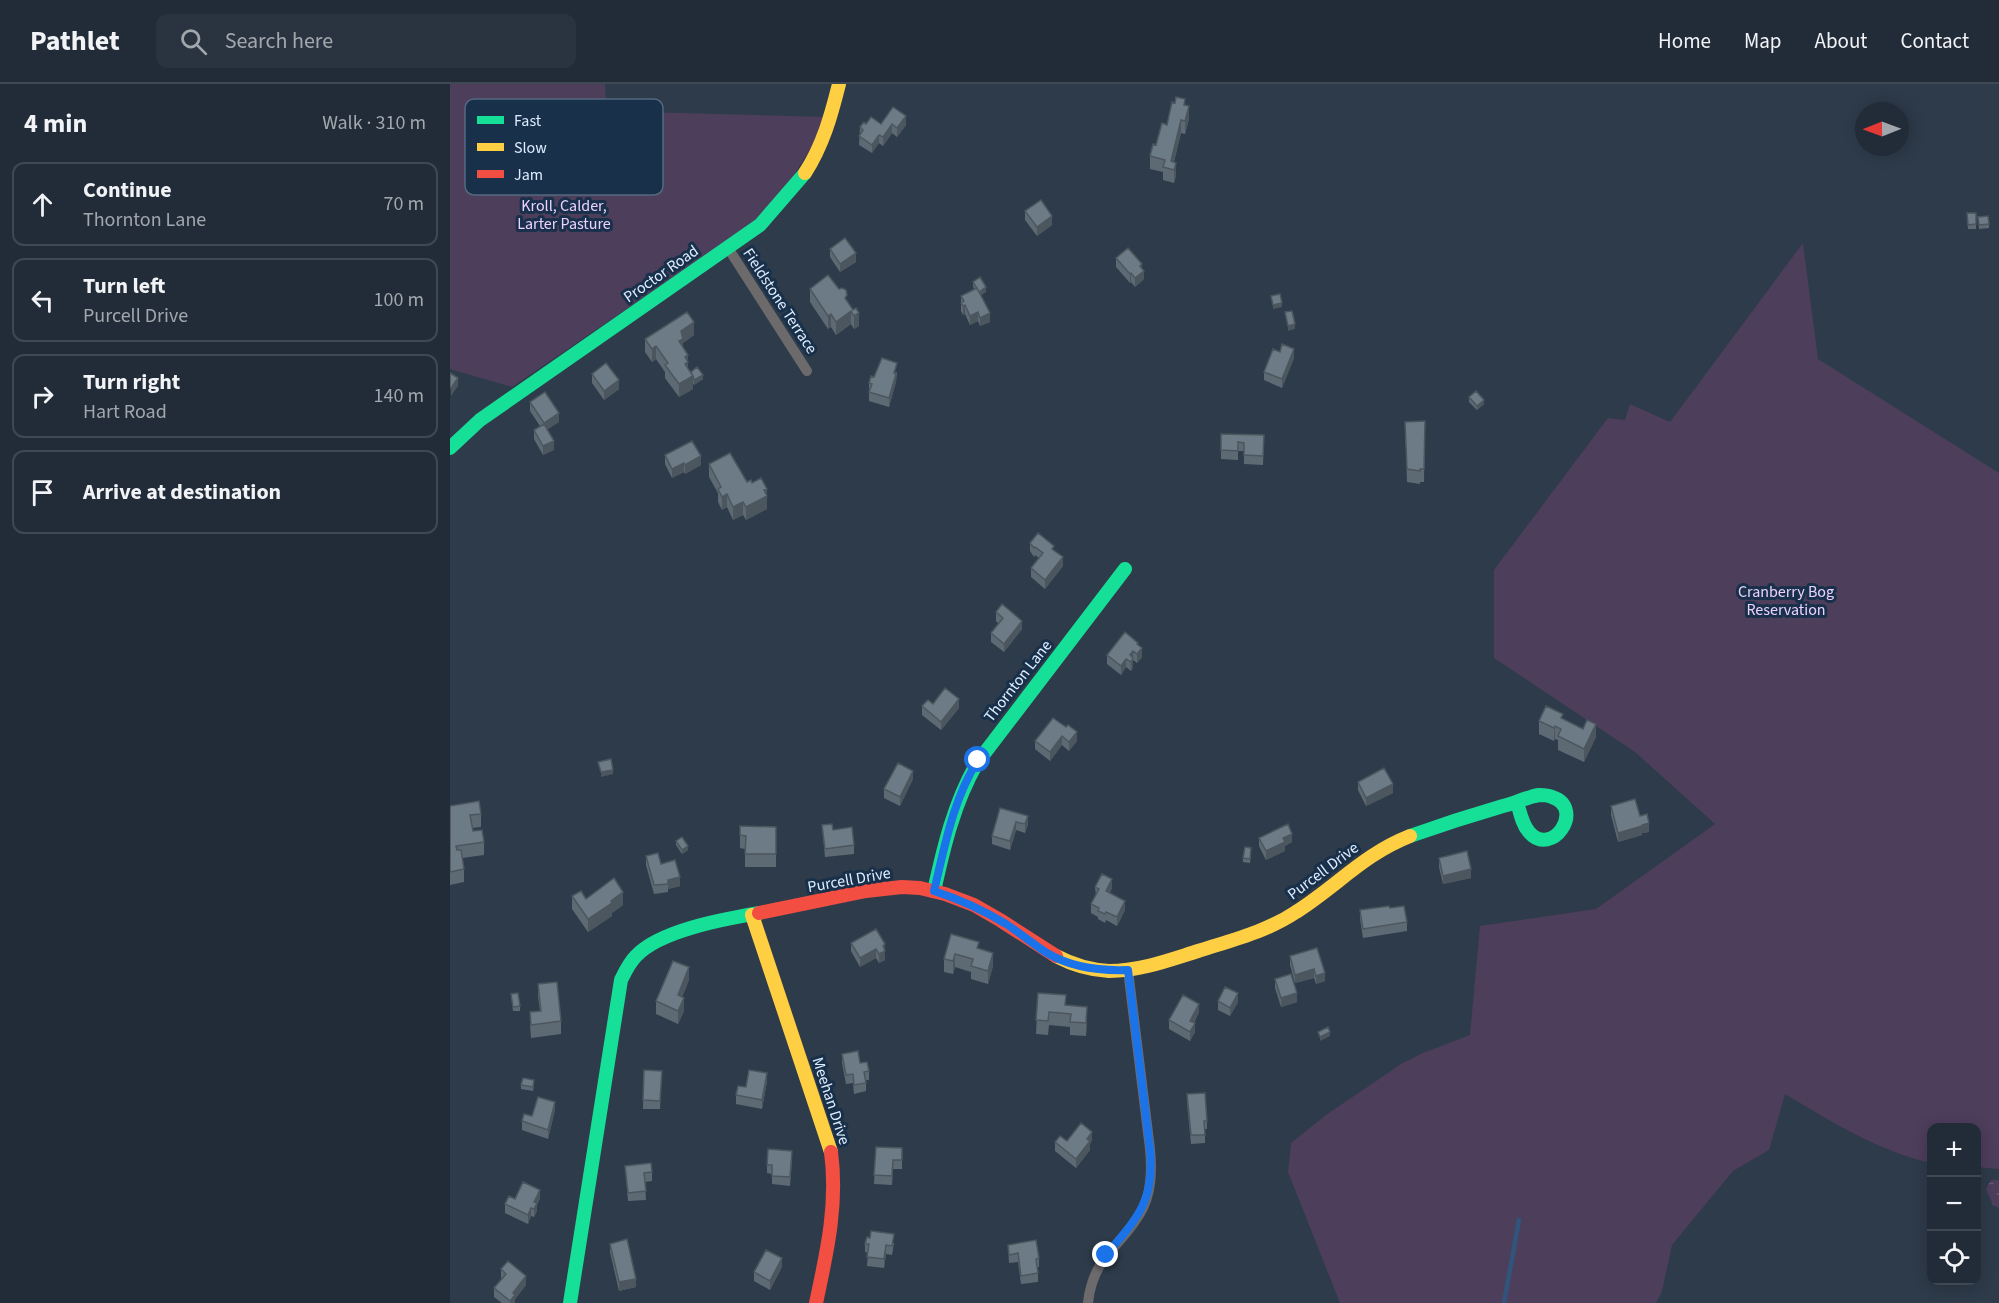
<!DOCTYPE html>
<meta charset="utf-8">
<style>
:root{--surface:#222c38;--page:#2a3440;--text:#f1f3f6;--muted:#a2a7ae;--line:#3f4853}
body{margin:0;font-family:"Source Sans 3",sans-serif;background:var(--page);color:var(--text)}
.controls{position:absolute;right:18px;bottom:18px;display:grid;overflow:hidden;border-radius:12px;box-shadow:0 3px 15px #0003}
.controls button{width:54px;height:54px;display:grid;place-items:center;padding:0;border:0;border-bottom:2px solid var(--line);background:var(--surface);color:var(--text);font:30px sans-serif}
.compass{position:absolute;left:1405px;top:18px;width:54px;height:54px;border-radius:50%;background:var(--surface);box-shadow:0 3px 15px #0003;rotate:269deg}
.stop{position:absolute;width:18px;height:18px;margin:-14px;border:4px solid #1a73e8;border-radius:50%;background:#fff}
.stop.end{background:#1a73e8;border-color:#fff;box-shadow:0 2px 6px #0008}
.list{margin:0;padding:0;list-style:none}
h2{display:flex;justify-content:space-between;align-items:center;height:78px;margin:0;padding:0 24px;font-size:26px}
h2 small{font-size:20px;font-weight:400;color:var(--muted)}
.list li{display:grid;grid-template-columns:39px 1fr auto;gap:18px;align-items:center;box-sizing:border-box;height:84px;margin:0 12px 12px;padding:0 12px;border:2px solid var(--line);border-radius:12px}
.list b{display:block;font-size:22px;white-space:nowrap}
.list p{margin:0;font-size:20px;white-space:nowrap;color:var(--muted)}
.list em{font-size:20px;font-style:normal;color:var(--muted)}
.icon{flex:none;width:33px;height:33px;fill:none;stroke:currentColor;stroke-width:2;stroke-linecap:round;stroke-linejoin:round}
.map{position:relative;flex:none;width:1549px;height:1219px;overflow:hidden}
header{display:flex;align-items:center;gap:36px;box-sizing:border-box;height:84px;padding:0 30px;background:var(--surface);border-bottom:2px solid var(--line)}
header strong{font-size:28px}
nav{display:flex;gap:33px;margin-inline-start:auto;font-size:21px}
.search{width:420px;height:54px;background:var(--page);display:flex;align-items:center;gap:15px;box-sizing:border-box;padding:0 21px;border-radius:12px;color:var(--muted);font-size:22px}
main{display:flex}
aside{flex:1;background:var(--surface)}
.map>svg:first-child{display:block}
</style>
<header>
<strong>Pathlet</strong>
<div class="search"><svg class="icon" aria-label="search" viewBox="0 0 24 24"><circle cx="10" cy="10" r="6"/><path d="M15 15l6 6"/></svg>Search here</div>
<nav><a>Home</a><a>Map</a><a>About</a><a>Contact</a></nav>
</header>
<main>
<aside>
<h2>4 min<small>Walk · 310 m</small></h2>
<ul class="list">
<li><svg class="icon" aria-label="ahead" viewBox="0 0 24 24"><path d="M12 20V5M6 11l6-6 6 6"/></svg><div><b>Continue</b><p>Thornton Lane</p></div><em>70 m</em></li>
<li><svg class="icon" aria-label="left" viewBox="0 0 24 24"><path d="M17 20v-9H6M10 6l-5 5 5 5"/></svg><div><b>Turn left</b><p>Purcell Drive</p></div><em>100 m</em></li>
<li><svg class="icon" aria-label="right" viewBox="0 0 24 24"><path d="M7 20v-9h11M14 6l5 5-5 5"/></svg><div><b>Turn right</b><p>Hart Road</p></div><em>140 m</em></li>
<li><svg class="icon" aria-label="arrive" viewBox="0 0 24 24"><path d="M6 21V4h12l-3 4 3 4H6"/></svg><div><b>Arrive at destination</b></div></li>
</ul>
</aside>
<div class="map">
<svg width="1549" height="1219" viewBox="0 0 1549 1219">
<defs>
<pattern id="wetland-marsh" width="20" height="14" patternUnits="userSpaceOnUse" patternTransform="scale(1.5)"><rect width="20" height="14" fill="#4d3e5c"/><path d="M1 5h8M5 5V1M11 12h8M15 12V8" fill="none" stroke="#665a74"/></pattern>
</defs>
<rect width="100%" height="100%" fill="#2e3b4a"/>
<path fill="url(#wetland-marsh)" d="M1541 1096H1549V1124L1543 1121 1536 1105Z"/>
<path fill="#4d3e5c" d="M0 0H155L157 27 376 33 360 65 339 99 304 138 62 303 0 285Z
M1353 159 1368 275 1549 389V1085L1527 1083 1526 1044H1482L1481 1079C1428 1067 1382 1038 1335 1010L1319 1066 1283 1087 1222 1161 1212 1207 1206 1219H890L838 1088 841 1059 876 1031 951 980 973 969 1020 951 1030 842 1146 825 1265 740 1185 668 1044 574V486L1158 334 1175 336 1180 320 1220 338Z"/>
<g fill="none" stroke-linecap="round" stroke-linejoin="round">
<path stroke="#31547c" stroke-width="4.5" d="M1054 1219 1069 1136"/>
<path stroke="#6d6a6c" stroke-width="10" d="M278 164 357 287
M638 1219C643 1170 674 1162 693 1124 702 1106 702 1085 700 1065L678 886"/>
<path stroke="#16e098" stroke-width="14" d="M0 364 30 336 310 141 355 89
M960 752C991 741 1022 731 1053 722 1065 719 1077 713 1089 711 1094 711 1098 711 1102 713 1136 724 1102 775 1079 748 1072 740 1070 728 1067 718
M484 807C494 762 504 719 527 679L675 485
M120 1219 171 896C175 888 179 879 186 872 210 846 275 835 309 829"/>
<path stroke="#ffcf43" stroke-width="14" d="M355 89C373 61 381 32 389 0
M302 831 381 1068
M606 872C623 881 640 886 659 887 690 887 719 876 748 867 782 856 816 848 846 828 887 802 914 770 960 752"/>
<path stroke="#f24e42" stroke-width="14" d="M309 829 416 807 452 803 470 804 495 810 524 821 550 836 606 872
M366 1219C377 1168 388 1120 381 1068"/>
</g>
<path fill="#5e6a73" d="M735 21 739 35 735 50 731 49 724 78 726 92 724 99 713 96V88L700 85V72L717 41Z
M416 40H431L456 41 447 53 442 49 433 62 429 59 422 69 409 61 410 43Z
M575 127 602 141 587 152 575 136Z
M1517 129H1526V145H1518Z
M1528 133 1539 140V144L1529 145Z
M380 165 406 178 390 188 380 173Z
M666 174 692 184 694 195 685 203 681 198 680 199 666 183Z
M523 198 536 208 531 211 540 238 530 242 528 237 520 241 515 230 513 231 511 227V212L524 205 523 202Z
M360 205 397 217 403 226 409 242 404 245 401 240 386 251 381 243 378 245 360 218Z
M244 251 233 259V263L238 284 241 288 253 295 244 301 243 299V305L229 313 215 294V288L206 275 202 278 195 268V255Z
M844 274 832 304 814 296V288Z
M447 288 446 298 439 323 419 317V299L424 293Z
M142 290 169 305 154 316 142 299Z
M1019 313 1034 320 1027 326 1019 318Z
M80 318 109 338 97 345 104 366 93 371 84 355V346L90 342 80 327Z
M975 337 974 398H970V400L957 398 955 338Z
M771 350 814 351 813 381 794 380V367H788V376L771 375Z
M215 371 251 381 235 390 234 388 222 394 215 380Z
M259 380 297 398 317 405V425L296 436 293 431 283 436 277 423 272 426 268 418V409L259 393Z
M580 459 604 466 613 482 595 505 581 493V484L589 474 585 471 584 473 580 467Z
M546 528 572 545 554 568 541 558V549L549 540 546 537Z
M688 561 692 573 687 579 683 576V583L681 587 676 583 671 591 657 580V571Z
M483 620 509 624 491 646 472 631V622Z
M603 634 627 657 619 667 612 661 600 677 585 665V657Z
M1113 635 1146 653 1134 678 1108 666V656L1105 655 1104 657 1089 650V637Z
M463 695 450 722 434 714V705Z
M908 698 943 709 916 722 908 706Z
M0 722 31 730V743L22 744 23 747 34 758V771L12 774 14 785V798L0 801Z
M1161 722 1190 732 1199 748 1192 749V751L1168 758 1161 731Z
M550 724 578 740 575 749 566 746 560 766 542 760V752Z
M372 741 383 746 404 761V770L375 773Z
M290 742 326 743V783H295V765L290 764Z
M809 754 842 758 835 762V767L816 776 809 762Z
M226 757 238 766 232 770 226 761Z
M801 769 800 779 793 778V774Z
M196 772 211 780 230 802 218 805V808L204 810 196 781Z
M989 774 1021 794 993 800 989 783Z
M645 803 662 804 660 809 675 826 667 842 656 836 655 839 648 835V833L641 829V820L646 812Z
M122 812 136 815 173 821 162 829V832L138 848 122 825Z
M940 824 957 838V847L913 854 910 835V826Z
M501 850 529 865 543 882 538 900 521 895V888L505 883 503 890 494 888V875Z
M401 859 435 865V876L429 879 426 874 410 883 401 867Z
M840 872 875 889V897L866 900 864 894 845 899 840 881Z
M825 895 847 918 831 923 825 904Z
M239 896 232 913 234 927 228 940 206 930V917Z
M88 900 111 937V950L81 954 80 941V928L90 927 88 913Z
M588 909 616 921 637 936 636 952 620 951V943L599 941 598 951 586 950Z
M61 910 70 922V927H63Z
M768 917 788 918 780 932 768 926Z
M749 928 744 939 745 948 740 957 719 945V936Z
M392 970 410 979 419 987V996H416V1007L404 1010 403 999 396 1000 392 979Z
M194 986 212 987 210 1025H193Z
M317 997 312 1025 286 1020V1011L296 1003Z
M71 1001H84L83 1007 71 1005Z
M737 1010 757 1037V1045H755V1059L741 1060 737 1019Z
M105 1026 98 1055 72 1046V1037L82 1032Z
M642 1056 640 1060V1066L626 1084 605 1067V1058Z
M426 1063 452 1073V1085H443L442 1101 424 1100Z
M342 1076 340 1102 322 1100V1090L317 1089V1081Z
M175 1082 202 1088V1097L195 1098 196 1116 178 1117Z
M90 1114 87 1121V1127L84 1133 81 1132 78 1140 55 1129V1120L65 1115Z
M444 1159 442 1171 436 1170 434 1184 417 1182 418 1169 415 1168V1160Z
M160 1160 186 1203 169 1207 160 1168Z
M558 1161 589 1174V1183H588V1198L571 1200 568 1178 559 1179Z
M332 1183 320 1206 304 1197V1188Z
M51 1185 76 1201 65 1215V1219H52L44 1213V1204L52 1195 51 1194Z"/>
<path fill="#4c565e" d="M739 22V35L735 50V37Z
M456 32V41L447 53V44Z
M731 36V49L722 86 721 77Z
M442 40V49L433 62V53Z
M429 51V59L422 69V61Z
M726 79V92L724 99V86Z
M602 132V141L587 152V143Z
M406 169V178L390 188V180Z
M692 180V189L694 187V195L685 203V194L690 182Z
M681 189V198L680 199V190Z
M536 203V208L529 212V208Z
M832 219V223L823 225V221Z
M515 221V230L513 231V222Z
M401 227V240L386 251V238Z
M528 228V237L520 241V232Z
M409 229V242L404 245V232Z
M540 229V238L530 242V234Z
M381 230V243L378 245V232Z
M244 238V251L233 259V268L229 257 231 247Z
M845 240V245L838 247V242Z
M206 262V275L202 278V265Z
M844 265V274L832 304V295Z
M238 271V291L235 273Z
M446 290V298L439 323V314Z
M253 291V295L244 301V296Z
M243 292V305L229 313V300Z
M8 294V302L1 312V304Z
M169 296V305L154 316V307Z
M1034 316V320L1027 326V322Z
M109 329V338L94 348V339Z
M104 357V366L93 371V362Z
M251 372V381L235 390V381Z
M234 379V388L222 394V385Z
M317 405V425L296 436V423L314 406Z
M277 410V423L272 426V413Z
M293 418V431L283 436V423Z
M613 473V482L595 505V496Z
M572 537V545L554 568V560Z
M692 564V573L687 579V570Z
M683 567V583L681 587 680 571Z
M676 575V583L671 591V582Z
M509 615V624L491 646V638Z
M1146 640V653L1134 678V665Z
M1105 642V655L1104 657V644Z
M627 648V657L619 667V658Z
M612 652V661L600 677V668Z
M163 686V690L151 693V688Z
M463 687V695L450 722V713Z
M943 700V709L916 722V714Z
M578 732V740L575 749V740Z
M566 738V746L560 766V757Z
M1199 739V748L1192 749V751L1168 758V749Z
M842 750V758L835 762V767L816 776V767L833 754Z
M238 762V766L232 770V766Z
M1021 785V794L993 800V792Z
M230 793V802L218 805V796Z
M662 795V804L656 816V807Z
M173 808V821L162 829V832L138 848V835L161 817Z
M675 817V826L667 842V833Z
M435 860V876L429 879V870L433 862Z
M426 865V874L410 883V874Z
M543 869V882L538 900V887Z
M505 870V883L503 890V877Z
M239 883V896L228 924V911Z
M864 885V894L845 899V891Z
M875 889V897L866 900V892Z
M788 909V918L780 932V924Z
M847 909V918L831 923V914Z
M234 914V927L228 940V927Z
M749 920V928L740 945V937Z
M637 923V936L636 952V939Z
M745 939V948L740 957V948Z
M880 948V952L870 957V953Z
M317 989V997L312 1025V1016Z
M105 1018V1026L98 1055V1046Z
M642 1048V1056L640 1060V1066L626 1084V1075L637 1055Z
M90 1106V1114L87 1121V1127L84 1133V1118Z
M81 1124V1132L78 1140V1131Z
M436 1161V1170L434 1184V1175Z
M332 1174V1183L320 1206V1197Z
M76 1192V1201L65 1215V1219H60L63 1209Z
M186 1195V1203L169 1207V1198Z"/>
<path fill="#6d7b86" stroke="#4c565e" stroke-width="1.5" d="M726 13 735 15 734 21 739 22 735 37 731 36 721 77 726 79 724 86 713 83 715 76 700 72 703 60 706 61 712 39 717 41 722 18 725 19Z
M443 23 456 32 447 44 442 40 433 53 429 51 422 61 409 52 413 46 410 43 414 38 416 40 421 33 431 40Z
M591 116 602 132 587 143 575 127Z
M1517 129H1526V140L1518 141Z
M1538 132 1539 140 1529 141 1528 133Z
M395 154 406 169 390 180 380 165Z
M678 164 692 180 690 182 694 187 685 194 681 189 680 190 666 174Z
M378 191 389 205 392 204 396 206 397 211 395 214 403 226 406 224 409 229 404 232 401 227 386 238 381 230 378 232 360 205Z
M530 193 536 203 529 208 523 198Z
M527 204 540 229 530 234 528 228 520 232 515 221 513 222 511 219 514 217 511 212Z
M830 210 832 219 823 221 821 212Z
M842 227 845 240 838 242 835 228Z
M237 228 244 238 231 247 233 255 229 257 238 271 235 273 238 278 235 280 243 292 229 300 215 281 218 279 206 262 202 265 195 255Z
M832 260 844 265 832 295 814 288 823 265 830 268Z
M432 274 447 279 444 289 446 290 439 314 419 308 422 300 419 299 421 292 424 293Z
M156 279 169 296 154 307 142 290Z
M247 283 253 291 244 296 243 292 241 288Z
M0 289 8 294 1 304 0 303Z
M1026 307 1034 316 1027 322 1019 313Z
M95 308 109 329 94 339 80 318Z
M975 337 974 385H970V387L957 385 955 338Z
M94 340 104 357 93 362 84 346Z
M771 350 814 351 813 372 794 371V359L788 358V367L771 366Z
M242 357 251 372 235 381 234 379 222 385 215 371Z
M280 369 297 398 301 396 302 399 311 394 317 405 314 406 317 412 296 423 293 418 283 423 277 410 272 413 268 405 271 403 259 380Z
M588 449 604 462 602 465 613 473 595 496 581 484 593 469 585 463 584 464 580 459Z
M552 520 572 537 554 560 541 549 553 534 546 528Z
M675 548 688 559 687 560 692 564 687 570 683 567 680 571 683 574 681 578 676 575 671 582 657 571Z
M495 604 509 615 491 638 472 622 478 616 483 620Z
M1096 622 1113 630 1111 634 1133 645 1137 636 1146 640 1134 665 1108 652 1111 645 1105 642 1104 644 1089 637Z
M603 634 616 643 618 641 627 648 619 658 612 652 600 668 585 657Z
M161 675 163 686 151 688 148 678Z
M448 679 463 687 450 713 434 705Z
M934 684 943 700 916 714 908 698Z
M1185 715 1190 732 1197 730 1199 739 1192 741V742L1168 749 1161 722Z
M29 717 31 730 20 731 23 747 32 746 34 758 6 762 7 766H11L14 785 0 788V722Z
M550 724 578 732 575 740 566 738 560 757 542 752Z
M382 740 383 746 402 743 404 761 375 765 372 741Z
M838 740 842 750 833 754 835 758 816 767 809 754Z
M290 742 326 743V770H295L296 752 290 751Z
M232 753 238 762 232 766 226 757Z
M795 763 801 764 800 775 793 774Z
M1017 767 1021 785 993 792 989 774Z
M208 769 211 780 225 776 230 793 218 796V800L204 801 196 772Z
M652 790 662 795 656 807 675 817 667 833 656 828 655 830 648 827 649 824 641 820 649 805 645 803Z
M164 794 173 808 161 817 162 819 138 835 122 812 131 807 136 815Z
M939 822 940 824 954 822 957 838 913 845 910 826Z
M426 845 435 860 433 862 435 867 429 870 426 865 410 874 401 859Z
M501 850 529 858 527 864 543 869 538 887 521 882 523 875 505 870 503 877 494 875Z
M867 864 875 889 866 892 864 885 845 891 840 872Z
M223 877 239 883 228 911 234 914 228 927 206 917Z
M841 890 847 909 831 914 825 895Z
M107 898 111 937 81 941 80 928 91 927 88 900Z
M775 903 788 909 780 924 768 917Z
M68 909 70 922 63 923 61 910Z
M588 909 616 911 615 921 637 923 636 939 620 938 621 930 599 928 598 937 586 936Z
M733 911 749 920 740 937 745 939 740 948 719 936Z
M878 943 880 948 870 953 868 948Z
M408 967 410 979 417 978 419 987 414 988 416 999 404 1001 403 990 396 991 392 970Z
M194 986 212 987 210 1017 193 1016Z
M299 986 317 989 312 1016 286 1011 288 1002 296 1003Z
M73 994 84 996 83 1003 71 1001Z
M755 1009 757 1037H754L755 1051H741L737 1010Z
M88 1013 105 1018 98 1046 72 1037 74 1030 82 1032Z
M631 1039 642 1048 637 1055 640 1057 626 1075 605 1058 610 1052 617 1057Z
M426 1063 452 1064V1076H443L442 1092 424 1091Z
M318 1065 342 1067 340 1093 322 1092V1081H317Z
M201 1079 202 1088 194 1089 196 1107 178 1109 175 1082Z
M73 1098 90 1106 84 1118 87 1119 84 1125 81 1124 78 1131 55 1120 59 1112 65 1115Z
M421 1147 444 1150 442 1162 436 1161 434 1175 417 1173 419 1160H415L417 1153 420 1154Z
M177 1155 186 1195 169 1198 160 1160Z
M586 1156 589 1174 586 1175 588 1189 571 1192 568 1169 559 1171 558 1161Z
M316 1166 332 1174 320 1197 304 1188Z
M58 1177 76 1192 63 1209 65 1211 60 1217 44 1204 56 1190 51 1185Z"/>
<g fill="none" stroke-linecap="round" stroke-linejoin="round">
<path stroke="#1a73e8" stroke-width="8" d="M528 676C503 716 495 761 484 807 509 815 533 826 556 840 570 849 583 860 597 869 622 884 650 887 678 886L700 1065C705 1118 687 1134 656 1171"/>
</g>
<g text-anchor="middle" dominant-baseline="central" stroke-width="6" stroke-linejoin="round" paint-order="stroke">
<g font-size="16" fill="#edd2ff" stroke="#18304a">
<text x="114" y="122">Kroll, Calder,<tspan x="114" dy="18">Larter Pasture</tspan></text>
<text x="1336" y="508">Cranberry Bog<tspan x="1336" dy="18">Reservation</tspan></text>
</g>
<g font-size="16" fill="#deedff" stroke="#18304a">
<text transform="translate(211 190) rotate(-35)">Proctor Road</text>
<text transform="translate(330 217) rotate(57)">Fieldstone Terrace</text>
<text transform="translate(568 597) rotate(-52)">Thornton Lane</text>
<text transform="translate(873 787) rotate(-37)">Purcell Drive</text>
<text transform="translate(399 796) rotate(-10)">Purcell Drive</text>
<text transform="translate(381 1017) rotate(72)">Meehan Drive</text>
</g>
</g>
<rect x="15" y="15" width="198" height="96" rx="9" fill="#18304a" stroke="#536980" stroke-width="1.5"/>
<rect x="27" y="32" width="27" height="8" fill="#16e098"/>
<rect x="27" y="59" width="27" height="8" fill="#ffcf43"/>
<rect x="27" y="86" width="27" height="8" fill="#f24e42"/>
<g font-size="16" fill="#deedff">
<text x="64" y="42">Fast</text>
<text x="64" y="69">Slow</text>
<text x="64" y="96">Jam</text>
</g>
</svg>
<div class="controls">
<button>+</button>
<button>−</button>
<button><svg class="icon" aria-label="locate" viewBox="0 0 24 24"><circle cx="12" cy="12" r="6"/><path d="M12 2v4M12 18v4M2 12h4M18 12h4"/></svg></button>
</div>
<svg class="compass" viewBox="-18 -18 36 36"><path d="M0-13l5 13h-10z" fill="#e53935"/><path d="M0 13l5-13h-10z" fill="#a2a7ae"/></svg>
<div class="stop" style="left:528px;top:676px"></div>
<div class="stop end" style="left:656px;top:1171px"></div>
</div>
</main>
